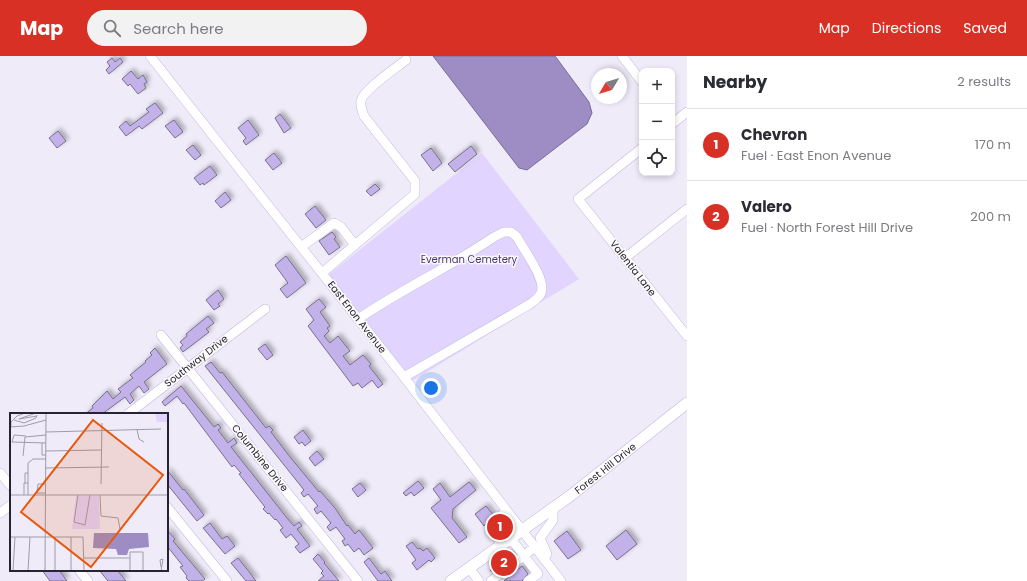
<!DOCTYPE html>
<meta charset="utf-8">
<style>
:root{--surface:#fff;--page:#f2f2f3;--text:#2b2b33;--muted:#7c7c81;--line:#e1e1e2;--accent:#d93025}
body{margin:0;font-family:Poppins,sans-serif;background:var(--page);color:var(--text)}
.controls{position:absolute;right:12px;top:12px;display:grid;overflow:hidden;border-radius:8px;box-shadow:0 2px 6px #0003}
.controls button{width:36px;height:36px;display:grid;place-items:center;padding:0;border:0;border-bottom:1px solid var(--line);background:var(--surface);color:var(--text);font:20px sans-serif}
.compass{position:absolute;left:591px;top:12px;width:36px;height:36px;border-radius:50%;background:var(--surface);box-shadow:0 2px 6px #0003;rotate:232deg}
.you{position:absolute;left:431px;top:332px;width:14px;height:14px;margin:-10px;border:3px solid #fff;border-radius:50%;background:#1a73e8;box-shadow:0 0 0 6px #1a73e833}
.badge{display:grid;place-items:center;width:26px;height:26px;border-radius:50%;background:var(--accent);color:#fff;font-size:13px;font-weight:700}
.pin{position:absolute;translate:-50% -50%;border:2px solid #fff;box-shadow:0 1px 4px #0006}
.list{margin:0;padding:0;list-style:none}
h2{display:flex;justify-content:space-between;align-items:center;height:52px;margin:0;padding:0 16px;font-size:17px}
h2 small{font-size:13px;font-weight:400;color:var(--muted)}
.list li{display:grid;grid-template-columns:26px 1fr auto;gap:12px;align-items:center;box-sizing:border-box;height:72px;padding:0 16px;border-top:1px solid var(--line)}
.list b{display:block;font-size:15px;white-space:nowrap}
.list p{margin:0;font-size:13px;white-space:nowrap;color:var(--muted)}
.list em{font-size:13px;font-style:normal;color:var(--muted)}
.icon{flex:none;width:22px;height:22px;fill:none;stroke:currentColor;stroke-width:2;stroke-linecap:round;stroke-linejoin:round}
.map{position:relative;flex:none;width:687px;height:525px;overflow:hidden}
header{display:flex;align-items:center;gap:24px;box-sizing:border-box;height:56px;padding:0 20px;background:var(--accent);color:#fff}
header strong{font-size:19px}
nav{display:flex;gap:22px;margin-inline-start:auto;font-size:14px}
.search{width:280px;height:36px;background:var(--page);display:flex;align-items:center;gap:10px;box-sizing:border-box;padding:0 14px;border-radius:22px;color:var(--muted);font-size:15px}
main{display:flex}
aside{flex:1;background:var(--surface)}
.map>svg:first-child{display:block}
</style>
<header>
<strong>Map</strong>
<div class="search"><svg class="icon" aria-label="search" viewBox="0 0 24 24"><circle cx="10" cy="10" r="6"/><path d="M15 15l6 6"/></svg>Search here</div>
<nav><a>Map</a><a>Directions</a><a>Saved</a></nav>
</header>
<main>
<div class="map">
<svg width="687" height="525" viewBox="0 0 687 525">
<defs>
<filter id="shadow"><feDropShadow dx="3" dy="-3" stdDeviation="2" flood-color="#0004"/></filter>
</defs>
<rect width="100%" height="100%" fill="#efebf9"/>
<path fill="#e1d5ff" d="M482 97 579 223 412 325 328 219Z"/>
<path fill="#9e8dc4" stroke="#7a6d98" d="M433 0H555L589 46 592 57 587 68 527 114 519 112Z"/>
<path fill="#c3b2ea" stroke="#786f8e" filter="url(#shadow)" d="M112 2 115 6 120 2 123 6 109 18 106 14 110 10 107 6Z
M131 15 138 23 143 19 147 26 144 28 146 32 138 38 130 28 128 30 122 23Z
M155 47 163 57 142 73 139 70 126 80 119 71 126 65 130 70 149 56 146 53Z
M280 58 291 72 284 77 275 62Z
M174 64 183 76 175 82 165 70Z
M248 64 259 79 246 89 243 85 246 82 238 72Z
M58 75 66 85 57 92 49 82Z
M193 89 201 99 195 104 186 94Z
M471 90 477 98 455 116 448 108Z
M431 92 442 107 433 115 421 99Z
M274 97 282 107 273 114 265 104Z
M210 110 217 119 204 129 203 127 200 129 194 122Z
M375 128 380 133 371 140 366 135Z
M225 136 231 144 221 152 215 145Z
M315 150 326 164 316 172 305 158Z
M332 176 336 181 334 183 340 191 329 199 319 185Z
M286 200 306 227 287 242 280 233 288 227 275 209Z
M218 234 224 243 218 248 220 250 214 254 206 244Z
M319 243 326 251 320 256 330 270 327 272 329 275 324 280 330 287 338 280 350 295 343 300 350 309 363 299 371 308 369 310 383 328 378 332 372 324 362 332 358 327 353 330 308 270 314 264 306 253Z
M208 260 214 267 206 273 209 276 183 296 180 292 183 289 180 286 187 280 186 278Z
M265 288 273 299 267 304 258 293Z
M155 292 167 308 144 326 149 333 144 337 139 330 130 338 134 344 130 348 125 341 102 358H85L93 352 92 350 107 335 113 343 121 336 118 333 133 322 130 319 146 306 145 305 152 299 150 297Z
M211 306 220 317 222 316 266 372 269 370 273 374 271 376 290 401 319 436 320 435 335 452 347 470 348 469 355 478 359 474 373 492 364 499 359 492 354 496 348 488 345 490 342 485 345 483 336 471 330 475 327 471 331 467 321 455 317 458 314 453 318 450 308 438 304 441 301 437 304 434 205 310Z
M181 330 214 371 218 368 221 372 218 374 228 387 234 382 237 387 231 391 287 462 294 470 299 466 302 470 297 473 310 490 300 497 295 491 299 488 291 478 286 482 280 474 283 472 276 463 275 464 269 457 268 458 263 453 265 451 239 418 241 417 234 409 232 411 184 347 183 348 177 340 165 350 162 346Z
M303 374 311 385 305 390 302 386 299 388 294 381Z
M317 395 324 403 315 410 309 402Z
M167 414 183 434 184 433 204 459 197 465 167 428Z
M418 425 424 432 414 440 411 436 406 440 403 437Z
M469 426 476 434 453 453 452 462 467 481 459 487 431 452 441 444 433 433 440 427 450 441Z
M360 427 366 434 358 441 352 433Z
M486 450 494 460 484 470 475 458Z
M210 467 222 483 227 480 235 490 225 498 203 472Z
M167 474 175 483 173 485 205 523 202 525H189L186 522 187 520 180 511 183 510 167 490Z
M626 474 637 488 617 504 606 490Z
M567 475 581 494 568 503 554 485Z
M412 486 418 493 420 492 423 495 427 492 435 502 431 506 429 504 417 514 412 507 416 504 406 490Z
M513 496 515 499 492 516 490 514Z
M318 498 325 506 324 507 339 525H318L324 520 321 517 323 515 313 503Z
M238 502 250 517 256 525H246L231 507Z
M369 502 381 518 385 515 392 525H378L364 506Z
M522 510 528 518 522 525H504Z
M42 514H59L67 525H50Z
M99 514H117L126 525H108Z"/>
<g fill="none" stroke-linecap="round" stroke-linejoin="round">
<defs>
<path id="minor" d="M150 0 404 321 561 525
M622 0 642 26
M672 68 687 56
M642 92 578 143 687 280
M301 191 334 167 341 171 355 189
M625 202 687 153
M322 217 415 138V125L364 60C362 55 360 50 361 45 363 34 396 12 406 4
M358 263C402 233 450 211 494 181L504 176H511L517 181C523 193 547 224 541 237 539 242 534 245 530 248L404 321
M161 279 358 525
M128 358 265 253
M0 417 11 430
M167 451 227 525
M0 457 11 449
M511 483 538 518 528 525
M502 489C489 473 494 469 506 454
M544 502 547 498 540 482 553 464V452
M469 512 479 525
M79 514 88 525
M491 525 535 491"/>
<g id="major">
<path id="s1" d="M451 525 570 440 687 347"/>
</g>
</defs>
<use href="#minor" stroke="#c2b8db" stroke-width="10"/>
<use href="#major" stroke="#c2b8db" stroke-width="12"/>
<use href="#minor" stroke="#fff" stroke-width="9"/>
<use href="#major" stroke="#fff" stroke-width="11"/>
</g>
<g text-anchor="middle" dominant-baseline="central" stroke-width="3" stroke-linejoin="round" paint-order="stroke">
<g font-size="10" fill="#4d3477" stroke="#fafafa">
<text x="469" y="203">Everman Cemetery</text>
</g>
<g font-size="10" fill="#272330" stroke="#fafafa">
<text transform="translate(633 212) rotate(52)">Valentia Lane</text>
<text transform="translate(357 261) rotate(52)">East Enon Avenue</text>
<text transform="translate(196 305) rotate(-38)">Southway Drive</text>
<text transform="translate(260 402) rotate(51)">Columbine Drive</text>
<text stroke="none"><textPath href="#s1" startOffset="191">Forest Hill Drive</textPath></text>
</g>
</g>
<g transform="translate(10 357)">
<rect width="158" height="158" fill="#efebf9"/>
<path d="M145 0H158V9H147ZM66 83H89L90 116H62Z" fill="#e1d5ff"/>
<path d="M84 120H138L139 134 119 136 117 142H108L106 136 83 135Z" fill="#9e8dc4"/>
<path fill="none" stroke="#9f9ba9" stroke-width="1" d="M26 0 9 6 27 3M4 7 14 10 26 5 27 2M0 14 14 13 36 7M1 14V9L7 3 15 0M127 16 129 26 134 29M36 19 151 16M16 23 4 22 2 29 36 30M32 30V42H36M36 38 92 37M13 43 15 24 36 22M36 55 99 54M15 70V60H18M91 71 92 10M35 80H27L28 71H35M0 82H158M14 82V70H18M18 82V50L23 46H36M68 82 64 109 75 112 80 82M90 82 91 103 108 105 110 116M0 124H73L74 158M61 124V158M74 145H120M3 158 5 124M18 158 20 124M35 158 36 0M45 158V124M120 158V139H133V158M151 158 153 146 150 147 151 154"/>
<path fill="#e8590c" fill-opacity="0.15" stroke="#e8590c" stroke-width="2" d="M83 7 153 62 81 154 11 99Z"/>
<rect width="158" height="158" fill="none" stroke="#272330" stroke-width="2"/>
</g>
</svg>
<div class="controls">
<button>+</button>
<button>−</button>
<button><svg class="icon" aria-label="locate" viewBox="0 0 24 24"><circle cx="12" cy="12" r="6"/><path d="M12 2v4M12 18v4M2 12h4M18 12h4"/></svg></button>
</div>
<svg class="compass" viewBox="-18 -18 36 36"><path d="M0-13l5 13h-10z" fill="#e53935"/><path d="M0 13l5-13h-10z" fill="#7c7c81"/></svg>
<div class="you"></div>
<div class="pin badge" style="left:500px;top:471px">1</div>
<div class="pin badge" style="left:504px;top:507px">2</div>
</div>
<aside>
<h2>Nearby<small>2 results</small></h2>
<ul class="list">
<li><span class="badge">1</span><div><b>Chevron</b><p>Fuel · East Enon Avenue</p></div><em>170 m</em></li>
<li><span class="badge">2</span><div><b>Valero</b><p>Fuel · North Forest Hill Drive</p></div><em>200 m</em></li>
</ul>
</aside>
</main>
